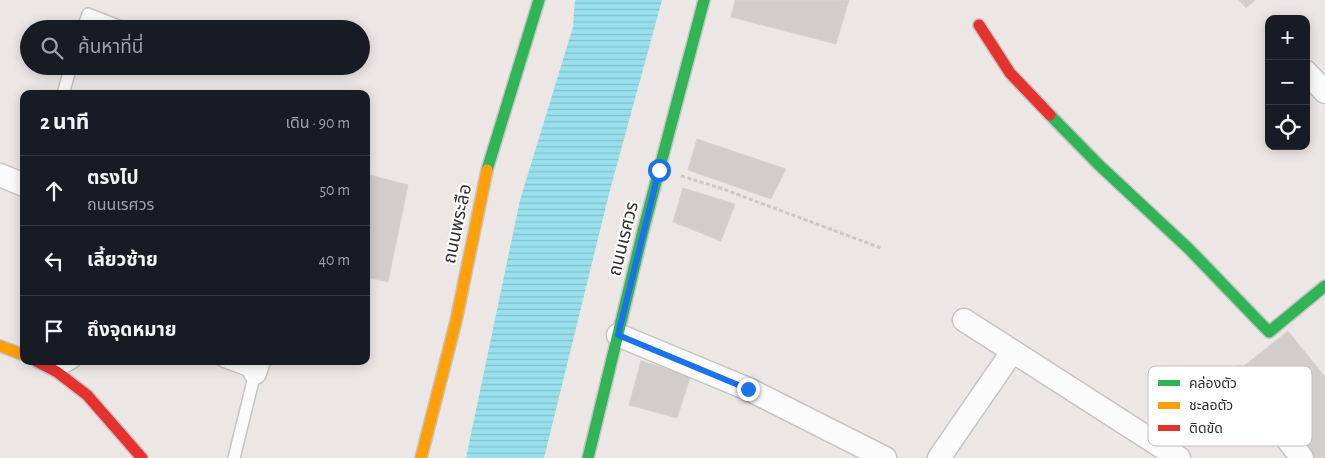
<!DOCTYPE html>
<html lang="th">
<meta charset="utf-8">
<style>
:root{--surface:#171b24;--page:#20242c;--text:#f1f3f6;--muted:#9ea1a6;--line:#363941}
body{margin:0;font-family:"Alegreya Sans","Noto Sans Thai",sans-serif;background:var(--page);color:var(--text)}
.controls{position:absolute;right:15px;top:15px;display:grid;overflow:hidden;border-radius:10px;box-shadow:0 2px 12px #0003}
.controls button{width:45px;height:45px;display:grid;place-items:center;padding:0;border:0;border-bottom:1px solid var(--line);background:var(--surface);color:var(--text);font:25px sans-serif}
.stop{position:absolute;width:15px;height:15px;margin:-11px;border:4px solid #1a73e8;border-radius:50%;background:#fff}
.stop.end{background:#1a73e8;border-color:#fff;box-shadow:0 1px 5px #0008}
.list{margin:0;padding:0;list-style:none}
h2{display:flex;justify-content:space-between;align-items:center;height:65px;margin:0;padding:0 20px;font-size:21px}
h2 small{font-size:16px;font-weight:400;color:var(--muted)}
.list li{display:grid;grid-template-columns:32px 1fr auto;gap:15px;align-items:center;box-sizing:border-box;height:70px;padding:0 20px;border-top:1px solid var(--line)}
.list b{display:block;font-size:19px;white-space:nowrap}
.list p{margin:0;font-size:16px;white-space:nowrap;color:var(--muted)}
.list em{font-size:16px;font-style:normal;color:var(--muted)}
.icon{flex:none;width:28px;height:28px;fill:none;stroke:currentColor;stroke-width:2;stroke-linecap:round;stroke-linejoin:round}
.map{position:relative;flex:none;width:1325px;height:458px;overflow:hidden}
.search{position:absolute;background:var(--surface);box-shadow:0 2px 12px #0003;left:20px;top:20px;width:350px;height:55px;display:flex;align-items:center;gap:12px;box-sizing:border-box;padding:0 18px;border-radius:28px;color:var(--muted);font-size:19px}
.panel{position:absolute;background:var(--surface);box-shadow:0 2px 12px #0003;left:20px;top:90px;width:350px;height:275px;border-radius:10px}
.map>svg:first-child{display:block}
</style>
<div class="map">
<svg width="1325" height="458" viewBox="0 0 1325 458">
<defs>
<pattern id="water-rules" width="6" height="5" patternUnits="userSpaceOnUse" patternTransform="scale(1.25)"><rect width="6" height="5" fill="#97e0ec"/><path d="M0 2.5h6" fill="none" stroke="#82c0cb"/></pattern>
</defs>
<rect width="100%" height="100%" fill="#ece7e4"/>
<path fill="url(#water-rules)" d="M575 0H662L610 190 544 458H466L520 200 573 27Z"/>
<path fill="#d0cdcb" stroke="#d7d3d0" d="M735 0H849L836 44 731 17Z
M1239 0H1255L1246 8Z
M697 139 786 169 771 199 688 170Z
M366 174 408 185 388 282 366 277Z
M683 188 735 204 721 241 673 222Z
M1288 331 1325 377V458H1312L1240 369Z
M641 361 691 375 677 418 629 405Z"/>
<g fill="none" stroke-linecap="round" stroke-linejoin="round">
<defs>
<path id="lane" d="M83 29 88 14 126 29
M63 94 71 66
M223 361 255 373 234 458
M57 372 75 361"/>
<path id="street" d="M1306 72 1325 92
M0 175 24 185
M964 320 1179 458
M618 335 748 389 885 458
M255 373 259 361
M1239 378 1302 458
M939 458 1012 352"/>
<path id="fast" d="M1050 115 1099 165 1189 249 1269 332 1325 286
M487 170 539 0
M588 458 643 231 704 0"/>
<path id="slow" d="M0 346 24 355
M421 458 456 321 487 170"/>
<path id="jam" d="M979 25 1010 73 1050 115
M36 361 57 372 87 395 142 458"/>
</defs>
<use href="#lane" stroke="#c5c4c4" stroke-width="14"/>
<use href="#street" stroke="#c5c4c4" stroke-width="25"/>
<use href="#fast" stroke="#c5c4c4" stroke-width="14"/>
<use href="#slow" stroke="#c5c4c4" stroke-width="14"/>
<use href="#jam" stroke="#c5c4c4" stroke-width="14"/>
<path stroke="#c8c8c8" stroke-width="3" stroke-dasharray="4 2.5" stroke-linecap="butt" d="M681 176 723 189 881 248"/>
<use href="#lane" stroke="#fcfbfb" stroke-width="11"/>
<use href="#street" stroke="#fcfbfb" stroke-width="22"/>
<use href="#fast" stroke="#30b455" stroke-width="11"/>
<use href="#slow" stroke="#ff9f0a" stroke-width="11"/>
<use href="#jam" stroke="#e5322d" stroke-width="11"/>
</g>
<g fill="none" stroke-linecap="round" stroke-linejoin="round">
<path stroke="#1a73e8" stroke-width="6" d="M659 170 618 335 748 389"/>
</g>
<g text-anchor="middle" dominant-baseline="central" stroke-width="4" stroke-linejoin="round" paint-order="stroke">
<g font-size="18" fill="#2d2d2d" stroke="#fff">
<text transform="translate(458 224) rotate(-78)">ถนนพระลือ</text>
<text transform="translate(624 239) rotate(-76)">ถนนเรศวร</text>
</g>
</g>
<rect x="1148" y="366" width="164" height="80" rx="8" fill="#fff" stroke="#c0c0c0" stroke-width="1"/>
<rect x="1158" y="380" width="22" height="6" fill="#30b455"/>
<rect x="1158" y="402" width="22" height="7" fill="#ff9f0a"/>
<rect x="1158" y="425" width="22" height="6" fill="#e5322d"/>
<g font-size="14" fill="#2d2d2d">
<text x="1189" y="388">คล่องตัว</text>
<text x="1189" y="410">ชะลอตัว</text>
<text x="1189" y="433">ติดขัด</text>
</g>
</svg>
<div class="controls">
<button>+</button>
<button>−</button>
<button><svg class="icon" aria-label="locate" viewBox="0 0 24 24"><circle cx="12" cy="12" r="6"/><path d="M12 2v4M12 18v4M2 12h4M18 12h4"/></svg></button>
</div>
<div class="stop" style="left:659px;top:170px"></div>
<div class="stop end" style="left:748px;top:389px"></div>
<div class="search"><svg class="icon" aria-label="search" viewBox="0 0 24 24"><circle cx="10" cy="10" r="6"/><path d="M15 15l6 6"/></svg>ค้นหาที่นี่</div>
<section class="panel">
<h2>2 นาที<small>เดิน · 90 m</small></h2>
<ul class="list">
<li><svg class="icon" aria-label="ahead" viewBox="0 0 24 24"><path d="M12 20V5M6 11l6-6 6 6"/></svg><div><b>ตรงไป</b><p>ถนนเรศวร</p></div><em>50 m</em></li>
<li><svg class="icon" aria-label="left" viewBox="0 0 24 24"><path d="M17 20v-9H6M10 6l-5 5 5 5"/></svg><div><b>เลี้ยวซ้าย</b></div><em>40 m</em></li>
<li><svg class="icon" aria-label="arrive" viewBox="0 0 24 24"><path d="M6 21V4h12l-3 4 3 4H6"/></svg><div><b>ถึงจุดหมาย</b></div></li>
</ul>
</section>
</div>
